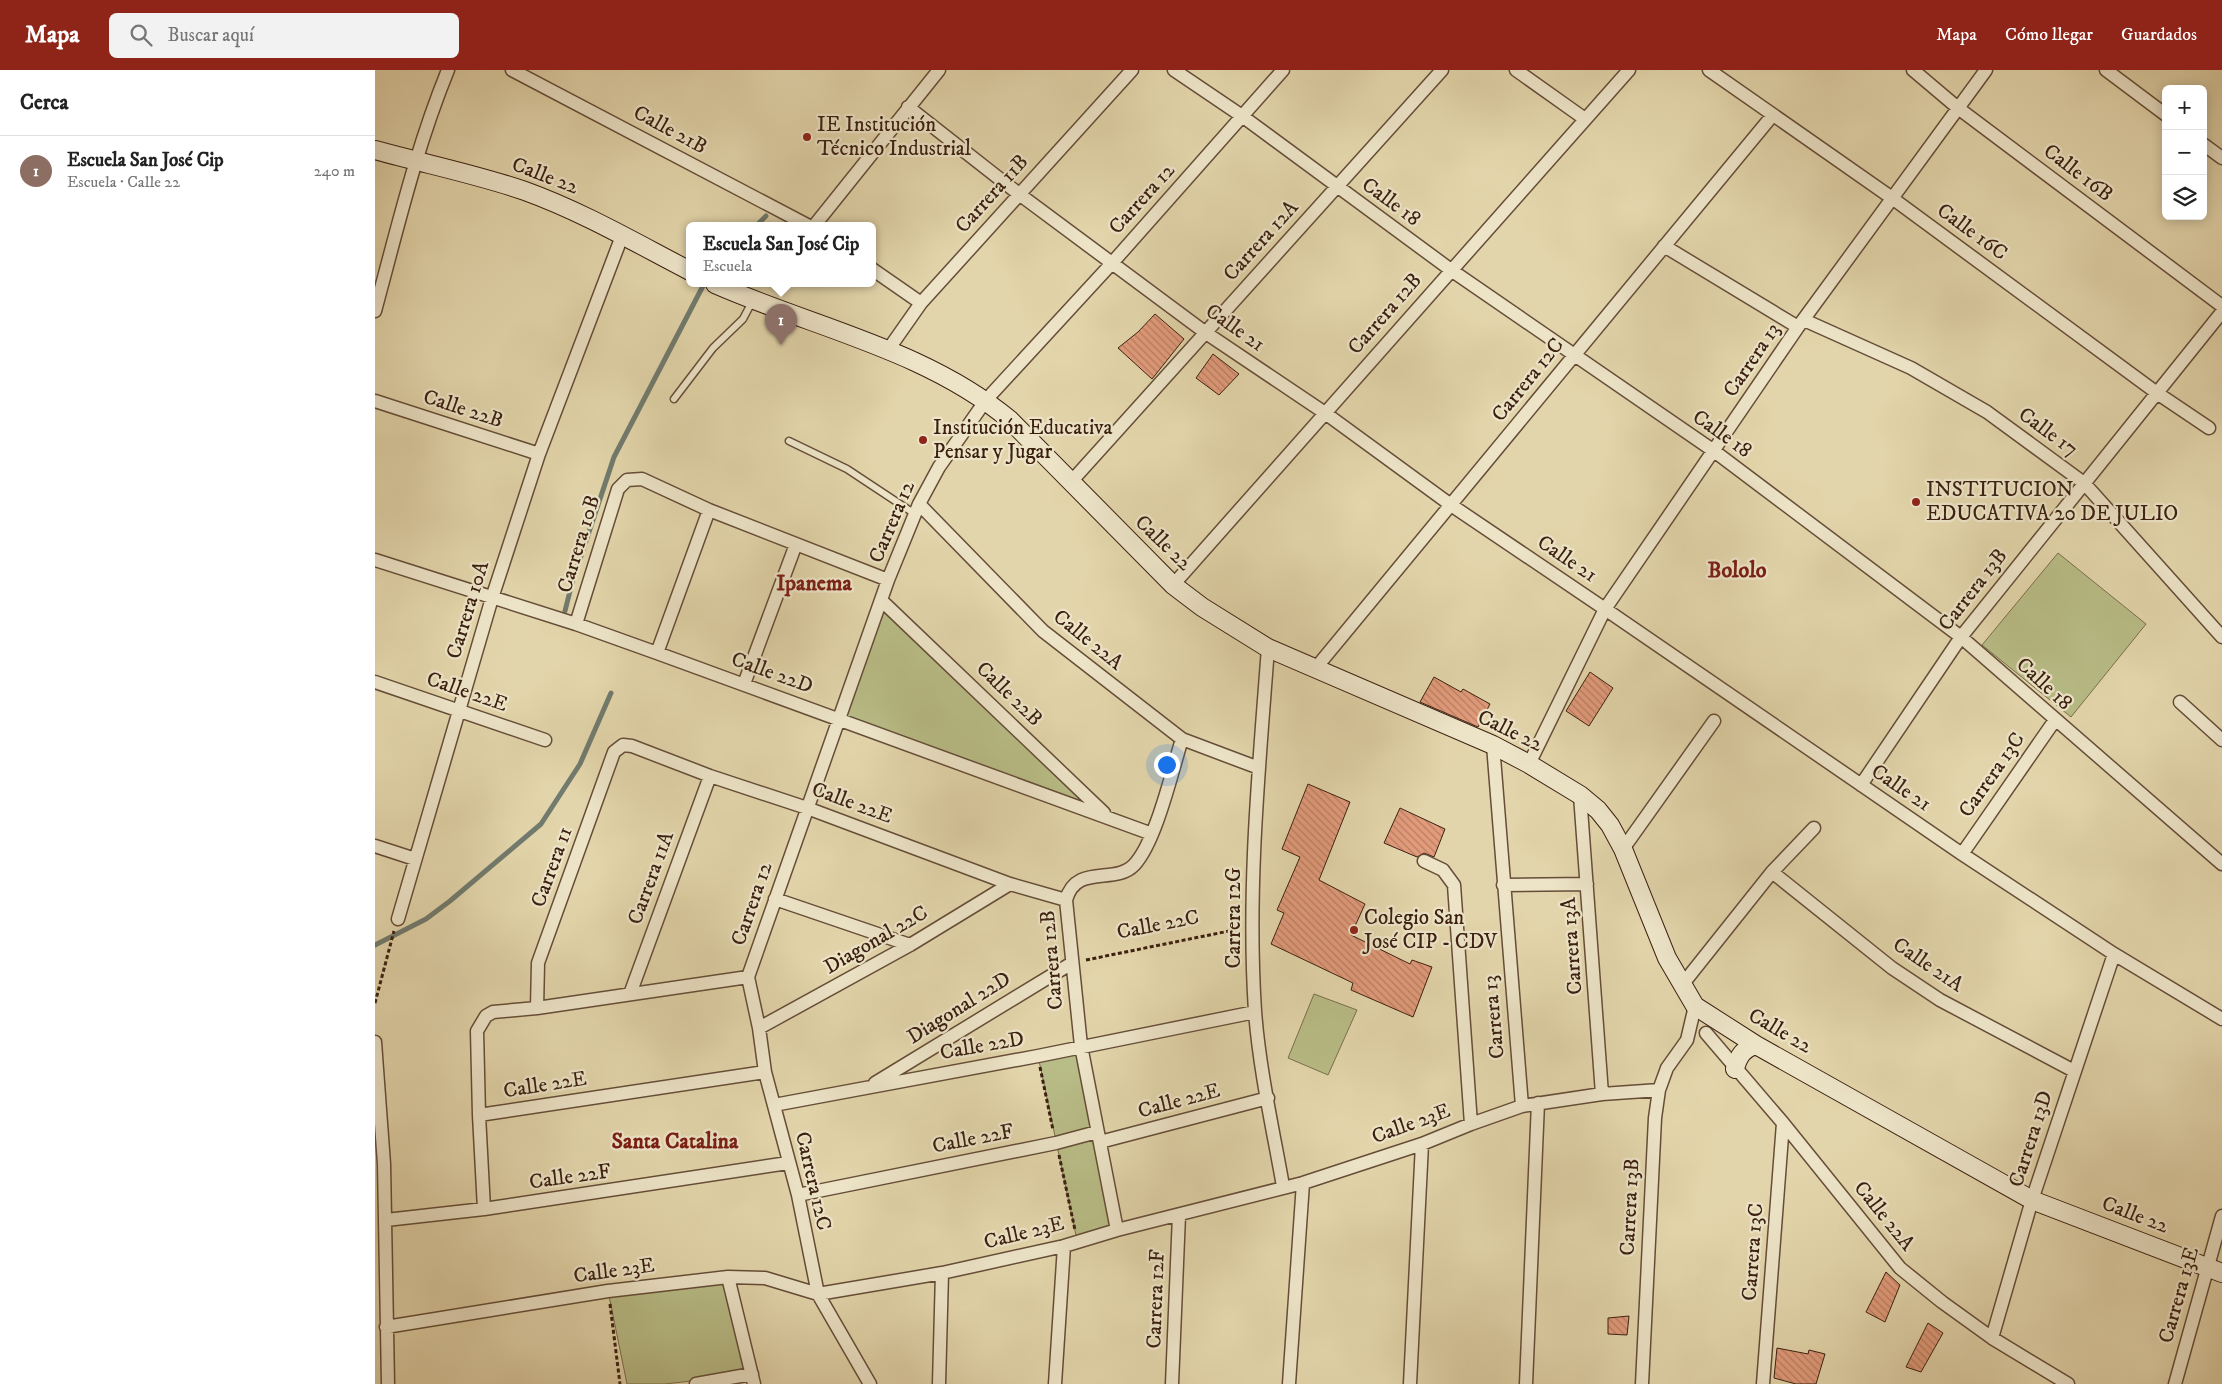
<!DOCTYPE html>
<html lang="es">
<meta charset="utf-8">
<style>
:root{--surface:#fff;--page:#f2f2f2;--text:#222;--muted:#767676;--line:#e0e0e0;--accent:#8f2418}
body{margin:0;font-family:"IM FELL DW Pica",serif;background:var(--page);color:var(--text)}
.controls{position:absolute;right:15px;top:15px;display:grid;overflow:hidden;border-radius:8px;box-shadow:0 2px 12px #0003}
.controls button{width:45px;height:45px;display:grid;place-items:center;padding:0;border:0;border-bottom:1px solid var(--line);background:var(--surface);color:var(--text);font:25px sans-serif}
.you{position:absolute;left:791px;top:694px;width:18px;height:18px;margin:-12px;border:4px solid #fff;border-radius:50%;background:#1a73e8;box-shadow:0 0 0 8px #1a73e833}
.badge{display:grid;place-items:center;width:32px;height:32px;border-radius:50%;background:var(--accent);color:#fff;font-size:16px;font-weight:700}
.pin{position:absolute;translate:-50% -41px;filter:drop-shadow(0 1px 2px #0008)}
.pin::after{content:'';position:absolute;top:26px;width:18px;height:15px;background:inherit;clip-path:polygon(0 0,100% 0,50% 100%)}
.popup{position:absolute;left:311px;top:152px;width:190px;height:65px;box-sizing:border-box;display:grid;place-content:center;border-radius:8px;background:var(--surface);filter:drop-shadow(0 1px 4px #0005);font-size:16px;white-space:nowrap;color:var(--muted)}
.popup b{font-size:19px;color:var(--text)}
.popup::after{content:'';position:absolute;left:50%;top:100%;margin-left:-10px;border:10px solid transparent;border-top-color:var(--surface)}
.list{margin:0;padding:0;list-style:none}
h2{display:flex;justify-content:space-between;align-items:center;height:65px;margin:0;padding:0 20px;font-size:21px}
h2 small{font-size:16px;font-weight:400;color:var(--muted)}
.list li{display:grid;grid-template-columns:32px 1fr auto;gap:15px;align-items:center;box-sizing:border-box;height:70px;padding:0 20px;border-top:1px solid var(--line)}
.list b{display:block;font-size:19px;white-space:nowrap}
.list p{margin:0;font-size:16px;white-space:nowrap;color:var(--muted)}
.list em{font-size:16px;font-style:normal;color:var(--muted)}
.icon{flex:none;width:28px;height:28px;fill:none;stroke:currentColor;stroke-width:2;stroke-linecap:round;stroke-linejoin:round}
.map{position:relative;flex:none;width:1847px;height:1314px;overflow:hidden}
header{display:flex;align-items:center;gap:30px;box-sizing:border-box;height:70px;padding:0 25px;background:var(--accent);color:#fff}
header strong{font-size:24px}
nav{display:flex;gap:28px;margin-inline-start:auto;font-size:18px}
.search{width:350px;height:45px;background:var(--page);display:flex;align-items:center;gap:12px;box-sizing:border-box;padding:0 18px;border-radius:8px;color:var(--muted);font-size:19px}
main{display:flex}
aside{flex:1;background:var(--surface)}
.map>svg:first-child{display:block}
</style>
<header>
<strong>Mapa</strong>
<div class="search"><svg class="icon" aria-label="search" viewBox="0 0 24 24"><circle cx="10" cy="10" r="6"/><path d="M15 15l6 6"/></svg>Buscar aquí</div>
<nav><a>Mapa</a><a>Cómo llegar</a><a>Guardados</a></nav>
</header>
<main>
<aside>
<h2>Cerca<small></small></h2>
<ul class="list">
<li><span class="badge" style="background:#8d6e63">1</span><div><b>Escuela San José Cip</b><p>Escuela · Calle 22</p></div><em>240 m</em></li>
</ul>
</aside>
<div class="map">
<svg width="1847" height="1314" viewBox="0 0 1847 1314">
<defs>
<pattern id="building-back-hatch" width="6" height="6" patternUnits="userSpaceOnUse" patternTransform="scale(1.25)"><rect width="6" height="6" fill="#e29b7b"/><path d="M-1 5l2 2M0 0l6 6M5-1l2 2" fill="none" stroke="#b87e63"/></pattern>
</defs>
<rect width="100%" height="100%" fill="#e3d5ab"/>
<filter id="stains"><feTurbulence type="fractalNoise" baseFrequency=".004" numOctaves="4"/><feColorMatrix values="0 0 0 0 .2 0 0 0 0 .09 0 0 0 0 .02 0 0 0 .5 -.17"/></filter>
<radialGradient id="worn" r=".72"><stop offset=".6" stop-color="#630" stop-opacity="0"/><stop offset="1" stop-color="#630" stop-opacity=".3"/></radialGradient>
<path fill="#b8bc86" stroke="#7a6e4c" d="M1683 483 1771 554 1696 647 1607 575Z
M507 531 732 747 464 649Z
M939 924 982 940 953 1005 913 988Z
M706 976 742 1160 702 1170 663 986Z
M353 1207 377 1304 290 1314H252L233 1221Z"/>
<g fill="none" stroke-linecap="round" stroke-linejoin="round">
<path stroke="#717b6e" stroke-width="5" d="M381 156 391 146
M190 541 197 513 239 387 329 214
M0 875 51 849 75 831 166 754 205 694 236 623"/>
</g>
<path fill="url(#building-back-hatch)" stroke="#3b2011" d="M780 244 809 269 777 309 743 278 763 262Z
M838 284 864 304 844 325 821 308Z
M1215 602 1238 618 1214 656 1191 641Z
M1059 607 1086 622 1088 619 1115 634 1103 657 1045 632Z
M933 714 975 732 944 810 990 834 976 865 1035 894 1037 890 1057 897 1038 947 976 920 978 913 896 874 909 843 902 840 925 787 907 779Z
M1025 738 1070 759 1059 787 1049 783 1042 787 1009 773Z
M1511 1202 1525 1215 1510 1252 1491 1242Z
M1254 1246 1252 1265 1233 1264V1248Z
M1553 1253 1568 1263 1546 1302 1531 1297Z
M1402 1278 1433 1284 1434 1280 1450 1284 1441 1314H1421L1399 1308Z"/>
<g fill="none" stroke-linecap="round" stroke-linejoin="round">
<defs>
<path id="lane" d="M299 329 338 278 368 249 378 230
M414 371 472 399 540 444"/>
<path id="street" d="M137 0 434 156
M799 0 867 46 1076 200 1339 381 1586 567 1847 794
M1141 0 1210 49
M1334 0 1517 128 1782 323 1834 358
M1538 0 1583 38 1847 236
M1731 0 1791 45
M533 37 644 124 831 263 950 343 1076 435 1230 539 1587 784 1739 884 1847 949
M1828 74 1847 88
M439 156 564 0
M1289 176 1423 257
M497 199 546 233
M0 241C22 160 41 78 73 0
M1429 250 1536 298 1612 342 1709 413 1847 567
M513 280 546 233 757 0
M0 331 164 384
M695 413 1067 0
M544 434 668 561 807 669 884 698
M0 490 201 554 282 583 777 764
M798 515 1254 0
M507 531 729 743
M201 554 243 419 252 410 267 409 334 440 513 510
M893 578C884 698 872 820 880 941 884 997 898 1060 908 1116
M282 583 334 440
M940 599 1397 46
M0 612 170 670
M369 614 421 474
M1805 632 1847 670
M1118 675 1147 1036
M1154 694 1230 539 1423 257 1611 0
M1486 715 1586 567 1847 242
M1205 725 1227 1024
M0 776 40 789
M1248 779 1339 651
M1587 784 1680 650
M1049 791 1068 800 1079 815 1096 1054
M1397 802 1517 898 1565 930 1699 1001
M1128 815 1212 814
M400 829 535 875
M23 849 117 528 164 384 247 166
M373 907 513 510 544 434 564 397 611 330 738 192 908 0
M373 907 384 958 390 1002 423 1125 443 1224 495 1314
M1307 915 1397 802 1439 758
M255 924 335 706
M162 938 163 893 239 682 248 675 257 676 335 706 432 738 635 814 691 830
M384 958 535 875 635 814
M1331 963 1408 1053 1525 1198 1567 1232 1617 1268 1693 1314
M0 972 9 1094 13 1314
M500 1013 697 893
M399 1035 663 986 880 942
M104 1045 390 1002
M725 1072 893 1028
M423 1125 681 1073 722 1062
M109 1139 104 1045 102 961 111 946 118 942 162 938 373 907
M11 1150 109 1139 413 1093
M742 1160 706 976 691 830C701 793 740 815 759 795 781 772 797 701 807 669
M353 1207 379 1314
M11 1257 233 1221 353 1207 390 1208 443 1224 567 1203 689 1176 742 1160 928 1113 1047 1074 1096 1054 1147 1036 1227 1024 1284 1020
M1617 1268 1657 1130 1739 884
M321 1314 377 1304
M564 1314 567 1203
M680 1314 689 1176
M797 1314 804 1145
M914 1314 928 1113
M1035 1314 1047 1074
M1151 1314 1163 1033
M1267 1314 1280 1048 1284 1020 1292 998 1312 970 1320 936
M1388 1314 1408 1053
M1800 1314 1847 1146"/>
<path id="secondary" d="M0 80C50 94 101 104 150 121 208 142 261 173 315 201
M340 214C440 258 551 280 635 350L798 515 827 537 893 578 1118 675 1154 694 1205 725 1223 740 1235 755 1248 779 1292 888 1320 936 1381 975 1657 1130 1847 1203
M1360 999C1363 986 1369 978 1381 975"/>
</defs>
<use href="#lane" stroke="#654d38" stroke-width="9"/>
<use href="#street" stroke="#654d38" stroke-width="15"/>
<use href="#secondary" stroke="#3b2011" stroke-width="20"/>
<path stroke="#3b2011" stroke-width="3" stroke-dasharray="4 2.5" stroke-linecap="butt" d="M711 890 864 859
M0 933 19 861
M665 997 678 1060
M684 1085 700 1160
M235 1234 245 1314"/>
<use href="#lane" stroke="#ede4c8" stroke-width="6"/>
<use href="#street" stroke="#ede4c8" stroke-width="12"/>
<use href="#secondary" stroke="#ede4c8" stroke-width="18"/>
</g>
<g fill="#8f2418" stroke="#ede4c8" stroke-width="2">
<circle cx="432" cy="67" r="5"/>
<circle cx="548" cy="370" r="5"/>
<circle cx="1541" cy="432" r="5"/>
<circle cx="979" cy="860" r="5"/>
</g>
<g text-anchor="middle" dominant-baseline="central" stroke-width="4.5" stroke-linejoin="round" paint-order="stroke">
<g font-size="21" fill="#3b2011" stroke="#ede4c8" text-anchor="start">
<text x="442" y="55">IE Institución<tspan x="442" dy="24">Técnico Industrial</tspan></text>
<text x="558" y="358">Institución Educativa<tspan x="558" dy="24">Pensar y Jugar</tspan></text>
<text x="1551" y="420">INSTITUCION<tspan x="1551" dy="24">EDUCATIVA 20 DE JULIO</tspan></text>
<text x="989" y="848">Colegio San<tspan x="989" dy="24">José CIP - CDV</tspan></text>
</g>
<g font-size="21" fill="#3b2011" stroke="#ede4c8">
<text transform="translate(295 60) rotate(28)">Calle 21B</text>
<text transform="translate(1703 103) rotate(37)">Calle 16B</text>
<text transform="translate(170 106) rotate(21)">Calle 22</text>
<text transform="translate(617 124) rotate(-48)">Carrera 11B</text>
<text transform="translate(767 129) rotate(-48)">Carrera 12</text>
<text transform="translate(1016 132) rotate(36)">Calle 18</text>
<text transform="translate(1597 162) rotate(36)">Calle 16C</text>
<text transform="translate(886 171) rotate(-48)">Carrera 12A</text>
<text transform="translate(1010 244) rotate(-49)">Carrera 12B</text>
<text transform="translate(860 258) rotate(35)">Calle 21</text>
<text transform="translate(1377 290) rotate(-56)">Carrera 13</text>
<text transform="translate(1153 310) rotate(-51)">Carrera 12C</text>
<text transform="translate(88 339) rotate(18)">Calle 22B</text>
<text transform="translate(1673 362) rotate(36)">Calle 17</text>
<text transform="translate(1347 364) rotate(35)">Calle 18</text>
<text transform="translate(517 452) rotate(-67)">Carrera 12</text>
<text transform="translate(788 473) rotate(44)">Calle 22</text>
<text transform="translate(204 474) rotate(-73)">Carrera 10B</text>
<text transform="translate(1192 489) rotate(34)">Calle 21</text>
<text transform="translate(1598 520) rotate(-52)">Carrera 13B</text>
<text transform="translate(93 540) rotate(-73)">Carrera 10A</text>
<text transform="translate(713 570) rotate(39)">Calle 22A</text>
<text transform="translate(397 603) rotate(20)">Calle 22D</text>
<text transform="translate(1669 614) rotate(42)">Calle 18</text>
<text transform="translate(92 622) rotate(19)">Calle 22E</text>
<text transform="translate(634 624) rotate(44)">Calle 22B</text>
<text transform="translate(1135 661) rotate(26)">Calle 22</text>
<text transform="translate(1617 705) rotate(-55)">Carrera 13C</text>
<text transform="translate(1526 718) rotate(34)">Calle 21</text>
<text transform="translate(477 733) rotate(20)">Calle 22E</text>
<text transform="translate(177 797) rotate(-70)">Carrera 11</text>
<text transform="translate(276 808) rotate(-70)">Carrera 11A</text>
<text transform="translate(377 834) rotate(-71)">Carrera 12</text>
<text transform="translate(859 848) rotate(-90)">Carrera 12G</text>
<text transform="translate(783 855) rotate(-11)">Calle 22C</text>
<text transform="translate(501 870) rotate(-30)">Diagonal 22C</text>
<text transform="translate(1197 876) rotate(-94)">Carrera 13A</text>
<text transform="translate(677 890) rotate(-95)">Carrera 12B</text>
<text transform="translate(1553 895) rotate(34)">Calle 21A</text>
<text transform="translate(584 938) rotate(-32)">Diagonal 22D</text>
<text transform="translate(1119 947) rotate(-95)">Carrera 13</text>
<text transform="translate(1405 961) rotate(30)">Calle 22</text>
<text transform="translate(607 976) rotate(-10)">Calle 22D</text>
<text transform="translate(170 1015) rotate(-9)">Calle 22E</text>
<text transform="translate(804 1031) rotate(-15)">Calle 22E</text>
<text transform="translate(1036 1054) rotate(-20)">Calle 23E</text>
<text transform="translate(598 1069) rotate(-11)">Calle 22F</text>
<text transform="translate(1656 1069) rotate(-72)">Carrera 13D</text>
<text transform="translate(195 1107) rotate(-8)">Calle 22F</text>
<text transform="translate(438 1111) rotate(77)">Carrera 12C</text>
<text transform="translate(1255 1137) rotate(-87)">Carrera 13B</text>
<text transform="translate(1760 1145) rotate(21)">Calle 22</text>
<text transform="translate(1509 1146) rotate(51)">Calle 22A</text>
<text transform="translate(649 1163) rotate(-14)">Calle 23E</text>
<text transform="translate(1378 1182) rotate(-86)">Carrera 13C</text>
<text transform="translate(239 1201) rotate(-8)">Calle 23E</text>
<text transform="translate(1804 1225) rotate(-74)">Carrera 13E</text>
<text transform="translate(781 1229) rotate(-88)">Carrera 12F</text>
</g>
<g font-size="22" font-weight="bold" fill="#7a1f14" stroke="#ede4c8">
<text x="1362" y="500">Bololo</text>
<text x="439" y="513">Ipanema</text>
<text x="300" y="1071">Santa Catalina</text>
</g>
</g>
<rect width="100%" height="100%" filter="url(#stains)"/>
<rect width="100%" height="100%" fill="url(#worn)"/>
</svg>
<div class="controls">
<button>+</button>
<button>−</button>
<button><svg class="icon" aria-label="layers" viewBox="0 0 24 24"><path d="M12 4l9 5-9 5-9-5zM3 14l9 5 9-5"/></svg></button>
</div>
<div class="you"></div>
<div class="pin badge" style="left:406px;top:275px;background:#8d6e63">1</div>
<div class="popup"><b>Escuela San José Cip</b>Escuela</div>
</div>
</main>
